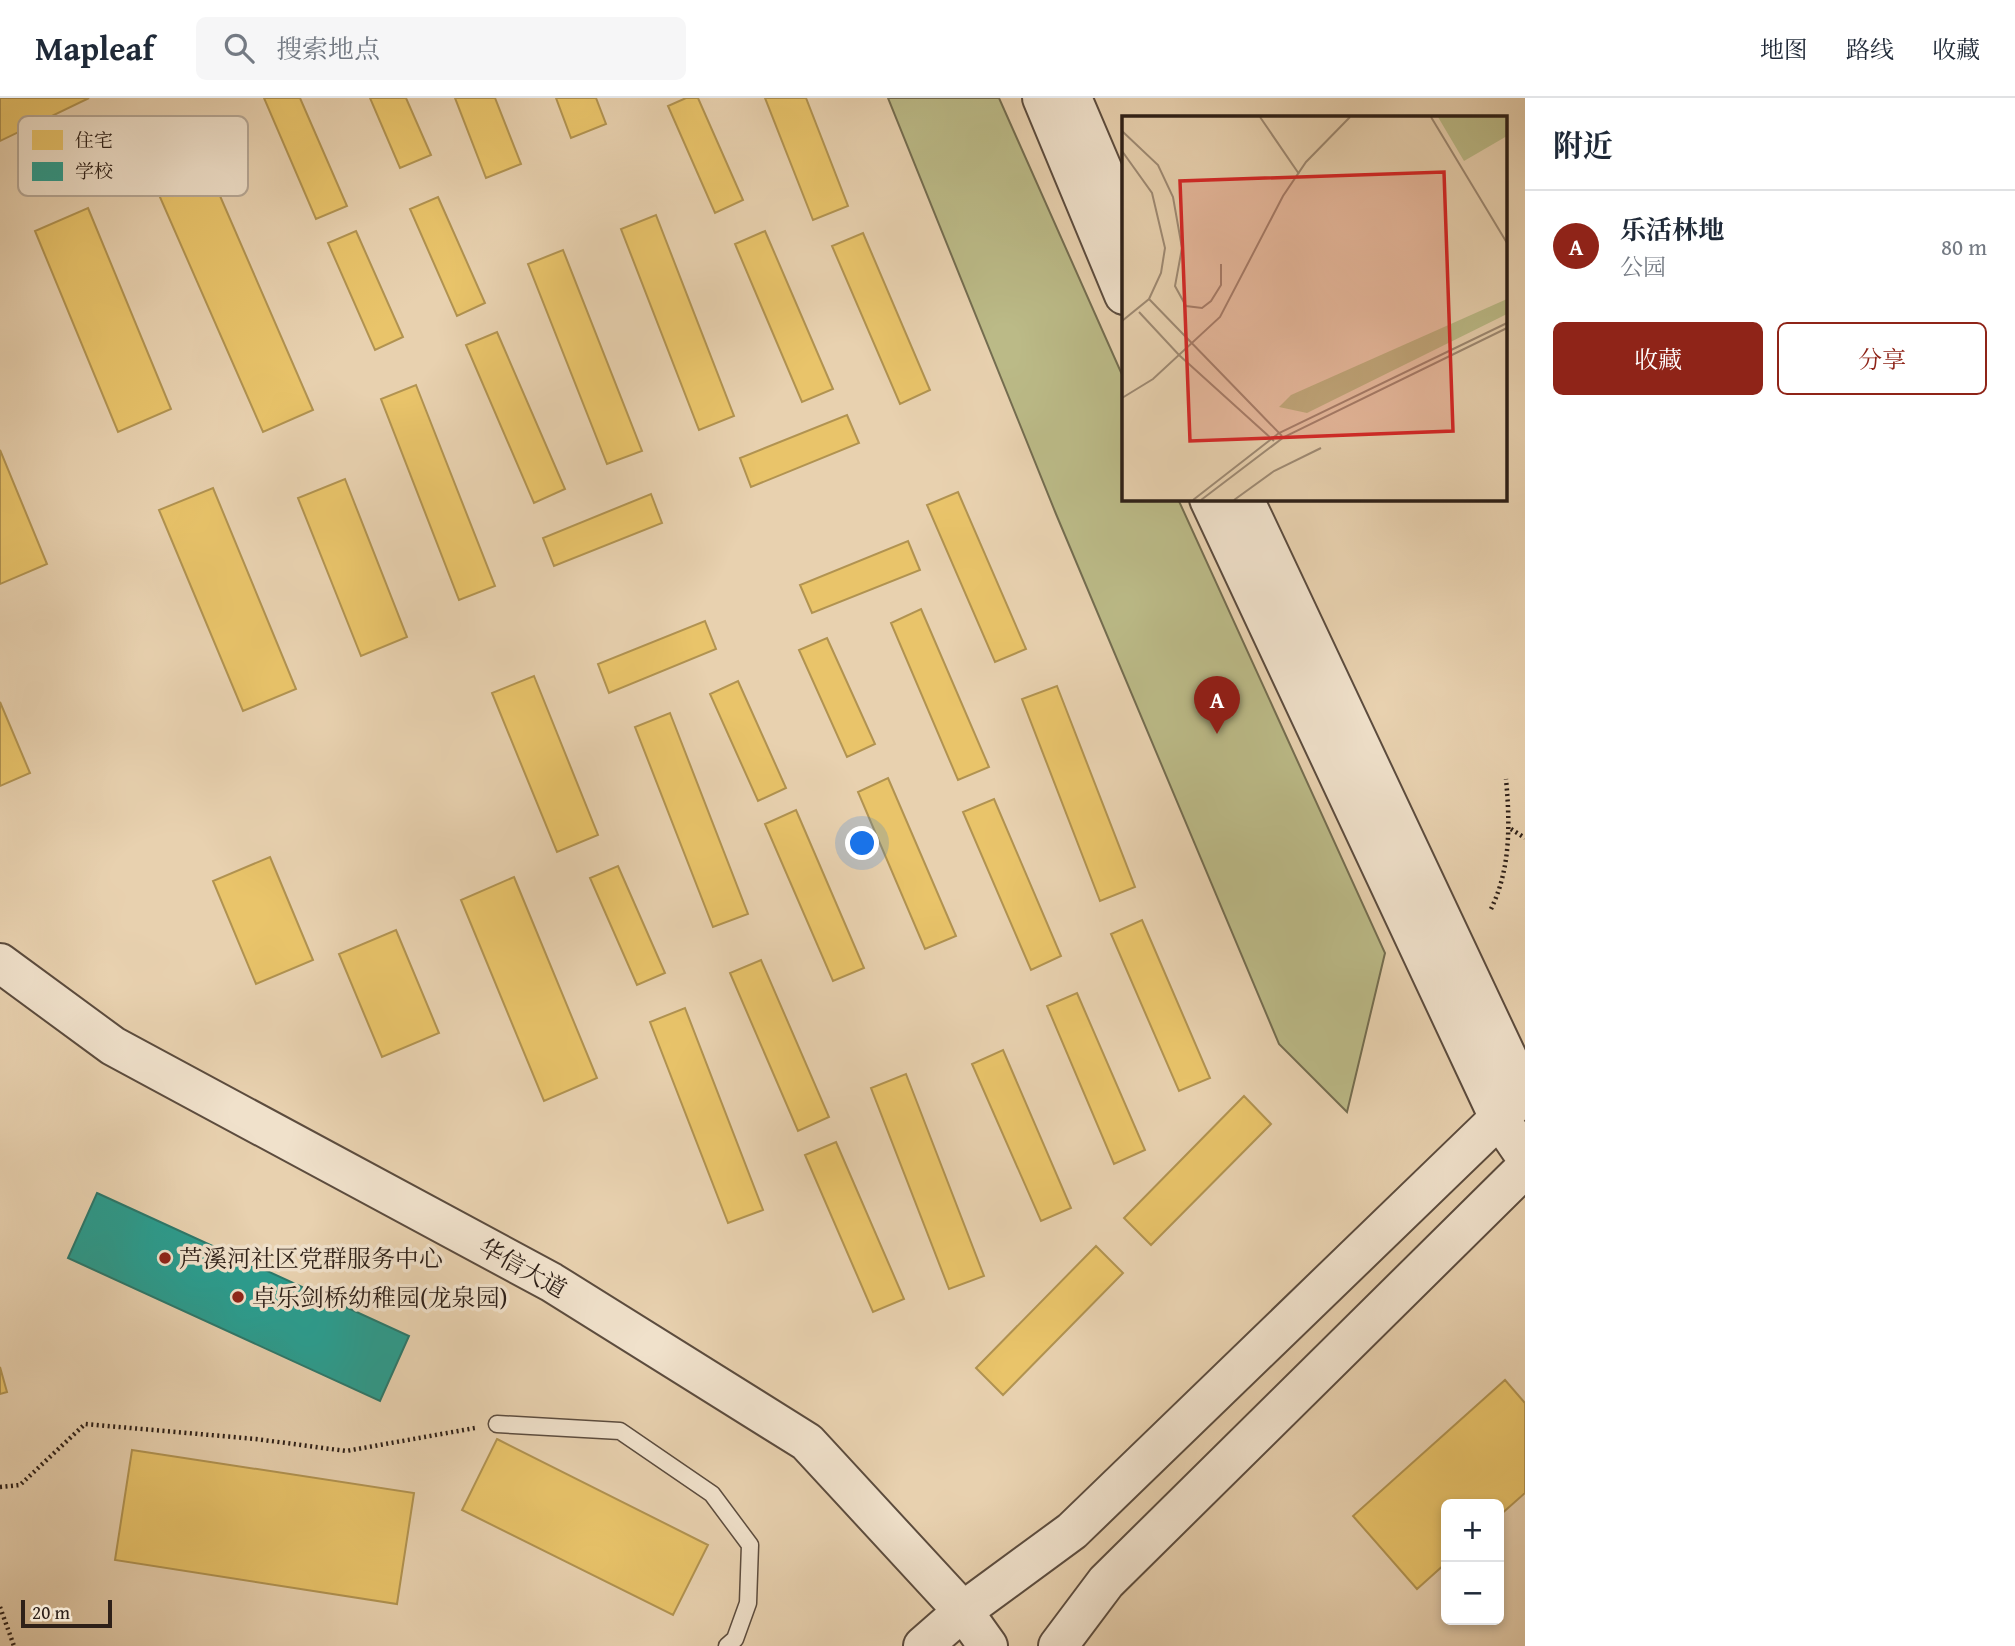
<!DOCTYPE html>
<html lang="zh">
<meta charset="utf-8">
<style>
:root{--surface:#fff;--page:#f6f6f7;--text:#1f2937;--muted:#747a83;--line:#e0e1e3;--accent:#8f2418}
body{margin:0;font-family:"Gentium Book Plus","Noto Serif SC",serif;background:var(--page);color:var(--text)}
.controls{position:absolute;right:21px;bottom:21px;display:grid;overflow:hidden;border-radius:10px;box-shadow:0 4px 10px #0003}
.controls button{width:63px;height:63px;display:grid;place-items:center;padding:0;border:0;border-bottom:2px solid var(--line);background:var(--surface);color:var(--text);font:35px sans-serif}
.scale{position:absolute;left:21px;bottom:18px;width:91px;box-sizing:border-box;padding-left:7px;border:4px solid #2e2018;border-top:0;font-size:19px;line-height:24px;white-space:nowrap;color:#2e2018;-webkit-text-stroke:5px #f0e1cb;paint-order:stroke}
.you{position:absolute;left:863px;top:746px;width:24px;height:24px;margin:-18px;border:5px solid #fff;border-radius:50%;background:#1a73e8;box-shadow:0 0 0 10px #1a73e833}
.badge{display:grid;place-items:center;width:46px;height:46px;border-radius:50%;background:var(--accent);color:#fff;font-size:23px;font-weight:700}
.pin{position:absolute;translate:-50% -58px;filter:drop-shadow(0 2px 4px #0008)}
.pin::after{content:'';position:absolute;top:37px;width:24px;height:21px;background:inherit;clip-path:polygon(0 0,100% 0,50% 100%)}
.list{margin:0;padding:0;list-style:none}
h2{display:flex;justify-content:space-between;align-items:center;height:91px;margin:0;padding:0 28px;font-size:30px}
h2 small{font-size:23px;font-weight:400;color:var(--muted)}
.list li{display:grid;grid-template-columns:46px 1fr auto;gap:21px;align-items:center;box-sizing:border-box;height:112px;padding:0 28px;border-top:2px solid var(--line)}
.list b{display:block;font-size:26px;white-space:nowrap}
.list p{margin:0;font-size:23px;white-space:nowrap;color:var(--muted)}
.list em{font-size:23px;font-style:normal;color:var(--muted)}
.actions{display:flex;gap:14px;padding:21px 28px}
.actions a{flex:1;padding:16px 0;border:2px solid var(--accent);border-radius:10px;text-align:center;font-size:24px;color:var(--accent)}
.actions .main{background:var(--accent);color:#fff}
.icon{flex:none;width:38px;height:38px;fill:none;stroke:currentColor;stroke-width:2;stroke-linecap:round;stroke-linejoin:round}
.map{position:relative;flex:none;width:1525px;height:1548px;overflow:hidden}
header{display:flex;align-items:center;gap:42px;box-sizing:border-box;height:98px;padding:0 35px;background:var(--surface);border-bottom:2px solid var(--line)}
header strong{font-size:33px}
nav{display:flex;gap:38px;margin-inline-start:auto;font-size:24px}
.search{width:490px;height:63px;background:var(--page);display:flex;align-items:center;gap:18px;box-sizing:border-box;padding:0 24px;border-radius:10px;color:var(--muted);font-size:26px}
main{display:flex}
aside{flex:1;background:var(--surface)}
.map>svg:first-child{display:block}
</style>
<header>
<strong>Mapleaf</strong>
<div class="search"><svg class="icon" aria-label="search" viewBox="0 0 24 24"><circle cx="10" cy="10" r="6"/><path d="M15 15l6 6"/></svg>搜索地点</div>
<nav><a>地图</a><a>路线</a><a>收藏</a></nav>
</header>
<main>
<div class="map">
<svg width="1525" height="1548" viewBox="0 0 1525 1548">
<rect width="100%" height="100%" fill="#e8d1af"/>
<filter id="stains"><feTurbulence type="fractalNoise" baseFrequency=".00286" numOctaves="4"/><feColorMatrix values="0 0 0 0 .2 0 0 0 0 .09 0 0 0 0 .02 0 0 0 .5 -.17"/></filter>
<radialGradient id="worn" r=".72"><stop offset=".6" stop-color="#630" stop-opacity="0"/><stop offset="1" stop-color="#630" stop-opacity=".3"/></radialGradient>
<path fill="#bbba87" stroke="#746d50" stroke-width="2" d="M888 0H999L1124 281V401H1178L1385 855 1347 1014 1279 946 1056 416Z"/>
<path fill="#e9c46a" stroke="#b19351" stroke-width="2" d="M0 0H89L0 43Z
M264 0H300L347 108 316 121Z
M370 0H406L431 57 400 70Z
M455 0H495L521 66 486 80Z
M556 0H596L606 26 571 40Z
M686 0H698L743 102 715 115 668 8Z
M765 0H806L848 108 813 122Z
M207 68 313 312 263 334 156 90Z
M438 99 485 205 457 218 410 111Z
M88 110 171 311 118 334 35 133Z
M656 117 734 318 699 332 621 131Z
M356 133 403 239 375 252 328 145Z
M765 133 833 291 802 304 735 146Z
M863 135 930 292 900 306 832 148Z
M563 152 642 353 607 366 528 166Z
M497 234 565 391 534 405 466 247Z
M416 287 495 488 459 502 381 301Z
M847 317 859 345 751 389 740 360Z
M0 352 47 466 0 486Z
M345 381 407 539 361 558 298 400Z
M213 390 296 591 243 613 159 412Z
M958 394 1026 551 995 564 927 407Z
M651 396 662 425 554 468 543 440Z
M908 443 920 472 812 515 800 487Z
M921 511 989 669 958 682 891 525Z
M705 523 716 551 609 595 598 566Z
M827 540 875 646 847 659 799 552Z
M534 578 598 737 557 754 492 595Z
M738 583 786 690 758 703 710 596Z
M1057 588 1135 789 1100 803 1022 601Z
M0 604 30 675 0 688Z
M670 615 748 816 713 829 635 629Z
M888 680 956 838 925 851 858 694Z
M994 701 1061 858 1031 872 963 714Z
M796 712 864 870 833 883 765 726Z
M270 759 313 862 256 886 213 783Z
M618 768 665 875 637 887 590 780Z
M514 779 597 980 544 1003 461 802Z
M1142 822 1210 980 1179 993 1111 836Z
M396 832 439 935 382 959 339 856Z
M761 862 829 1019 798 1033 730 875Z
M1077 895 1145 1052 1114 1066 1047 908Z
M685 910 763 1112 728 1125 650 924Z
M1003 952 1071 1110 1041 1123 972 966Z
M906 976 984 1178 949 1191 871 990Z
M1244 998 1271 1026 1151 1147 1124 1120Z
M836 1044 904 1201 873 1214 805 1057Z
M1096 1148 1123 1175 1003 1297 976 1270Z
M0 1269 7 1294 0 1296Z
M1505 1282 1525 1305V1395L1499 1418V1406H1446V1465L1417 1491 1353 1418Z
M497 1341 708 1447 673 1517 462 1412Z
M132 1352 414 1395 397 1506 115 1462Z"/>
<path fill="#2a9d8f" stroke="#2b786b" stroke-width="2" d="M97 1095 409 1238 380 1303 68 1160Z"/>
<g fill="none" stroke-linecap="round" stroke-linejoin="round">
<defs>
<path id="service" d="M497 1326 620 1333 712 1396 750 1447 748 1505 735 1541 727 1548"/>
<path id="tertiary" d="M1042 0 1124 197
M1072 0 1124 122
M1209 401 1499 1020 1525 1058
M1244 401 1525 997
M0 865 113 948 551 1184 807 1344 963 1513 988 1548
M923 1548 963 1513 1072 1433 1524 996
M1058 1548 1106 1484 1525 1070"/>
</defs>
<use href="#service" stroke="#5c4c3e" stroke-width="19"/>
<use href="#tertiary" stroke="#5c4c3e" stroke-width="42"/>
<path stroke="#2e2018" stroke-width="4.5" stroke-dasharray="2 3.5" stroke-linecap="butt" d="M1511 731 1525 740
M1491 811C1511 770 1510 725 1506 681
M0 1389 20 1387 85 1326 256 1341 346 1353 475 1330
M0 1509 14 1548"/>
<use href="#service" stroke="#f0e1cb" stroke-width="16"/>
<use href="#tertiary" stroke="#f0e1cb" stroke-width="38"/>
</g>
<g fill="#8f2418" stroke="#f0e1cb" stroke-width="2.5">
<circle cx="165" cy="1160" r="7"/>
<circle cx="238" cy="1199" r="7"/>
</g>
<g text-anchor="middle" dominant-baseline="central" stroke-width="7" stroke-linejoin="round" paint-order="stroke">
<g font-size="24" fill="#2e2018" stroke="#f0e1cb" text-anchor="start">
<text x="179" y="1160">芦溪河社区党群服务中心</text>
<text x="252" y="1199">卓乐剑桥幼稚园(龙泉园)</text>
</g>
<g font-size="24" fill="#2e2018" stroke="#f0e1cb">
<text transform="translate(523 1170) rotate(29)">华信大道</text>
</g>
</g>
<g transform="translate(1122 18)">
<rect width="385" height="385" fill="#e8d1af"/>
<path d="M316 1H385V20L342 45ZM385 183V198L185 297 157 291 169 279Z" fill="#bbba87"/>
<path fill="none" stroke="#9e8a73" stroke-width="2" d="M138 1 177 58M309 1 385 127M0 15 36 49 51 81 60 132 53 170 64 190 80 192 89 185 99 169V148M0 35 30 77 43 132 39 157 27 183 0 205M27 183 160 320M17 196 57 239 152 325M0 282 31 263 98 201 161 80 184 46 228 1M71 384 157 317 385 207M79 384 162 321 385 212M112 384 152 355 199 332"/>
<path fill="#d62828" fill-opacity="0.15" stroke="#d62828" stroke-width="3.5" d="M322 56 331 315 68 325 58 65Z"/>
<rect width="385" height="385" fill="none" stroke="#2e2018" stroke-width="3.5"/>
</g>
<rect x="18" y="18" width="230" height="80" rx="10" fill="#f0e1cb" stroke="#b6a795" stroke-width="2"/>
<rect x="32" y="32" width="31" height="20" fill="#e9c46a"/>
<rect x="32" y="64" width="31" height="19" fill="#2a9d8f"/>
<g font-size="19" fill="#2e2018">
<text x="75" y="49">住宅</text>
<text x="75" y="80">学校</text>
</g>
<rect width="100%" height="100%" filter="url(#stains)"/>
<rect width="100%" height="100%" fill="url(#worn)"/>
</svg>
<div class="controls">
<button>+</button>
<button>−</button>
</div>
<div class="scale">20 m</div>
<div class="you"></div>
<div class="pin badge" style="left:1217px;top:636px">A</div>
</div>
<aside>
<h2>附近<small></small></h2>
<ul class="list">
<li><span class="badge">A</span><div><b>乐活林地</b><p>公园</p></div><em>80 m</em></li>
</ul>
<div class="actions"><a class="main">收藏</a><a>分享</a></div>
</aside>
</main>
